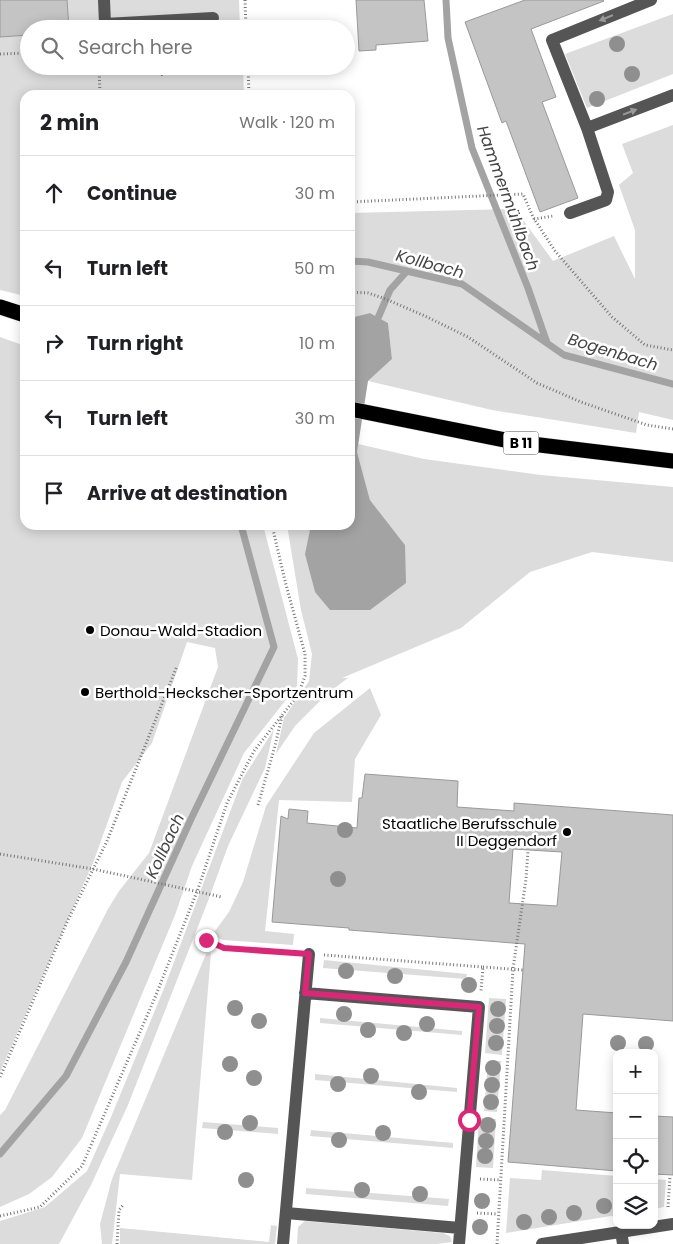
<!DOCTYPE html>
<meta charset="utf-8">
<style>
:root{--surface:#fff;--page:#f2f2f2;--text:#202124;--muted:#757577;--line:#e0e0e0}
body{margin:0;font-family:Poppins,sans-serif;background:var(--page);color:var(--text)}
.controls{position:absolute;right:15px;bottom:15px;display:grid;overflow:hidden;border-radius:10px;box-shadow:0 2px 12px #0003}
.controls button{width:45px;height:45px;display:grid;place-items:center;padding:0;border:0;border-bottom:1px solid var(--line);background:var(--surface);color:var(--text);font:25px sans-serif}
.stop{position:absolute;width:15px;height:15px;margin:-11px;border:4px solid #db2777;border-radius:50%;background:#fff}
.stop.end{background:#db2777;border-color:#fff;box-shadow:0 1px 5px #0008}
.list{margin:0;padding:0;list-style:none}
h2{display:flex;justify-content:space-between;align-items:center;height:65px;margin:0;padding:0 20px;font-size:21px}
h2 small{font-size:16px;font-weight:400;color:var(--muted)}
.list li{display:grid;grid-template-columns:32px 1fr auto;gap:15px;align-items:center;box-sizing:border-box;height:75px;padding:0 20px;border-top:1px solid var(--line)}
.list b{display:block;font-size:19px;white-space:nowrap}
.list em{font-size:16px;font-style:normal;color:var(--muted)}
.icon{flex:none;width:28px;height:28px;fill:none;stroke:currentColor;stroke-width:2;stroke-linecap:round;stroke-linejoin:round}
.map{position:relative;flex:none;width:673px;height:1244px;overflow:hidden}
.search{position:absolute;background:var(--surface);box-shadow:0 2px 12px #0003;left:20px;top:20px;width:335px;height:55px;display:flex;align-items:center;gap:12px;box-sizing:border-box;padding:0 18px;border-radius:28px;color:var(--muted);font-size:19px}
.panel{position:absolute;background:var(--surface);box-shadow:0 2px 12px #0003;left:20px;top:90px;width:335px;height:440px;border-radius:15px}
.map>svg:first-child{display:block}
</style>
<div class="map">
<svg width="673" height="1244" viewBox="0 0 673 1244">
<rect width="100%" height="100%" fill="#fff"/>
<path fill="#dcdcdc" d="M0 0H239L240 29H29V66H243L244 95H25V296L0 290Z
M673 14V74L587 108 565 54Z
M673 125V420L639 412 636 433 492 410 368 381 392 359 388 323 370 313 350 318V213L515 209 553 261 614 236 635 279V230L619 185 633 173 622 144Z
M0 337 25 346V525H263L298 659 297 686 244 753 192 866 175 915 82 1138 52 1177 29 1194 0 1207V1115L5 1110 108 909 119 891 149 853 218 667 215 648 187 642 152 743 122 782 93 863 0 1072Z
M358 444 424 459 541 475 673 487V562L592 552 530 572 461 628 342 678H348L328 693 295 726 276 754 284 718 309 681 312 654 301 610 287 525H311L306 554 315 592 405 545 370 500 357 452Z
M370 688 381 715 355 759 352 802 279 800 265 931 294 934 293 945 223 940 212 935 229 912 243 882 266 806 314 733Z
M274 729 265 768 228 846 208 901 128 1105 91 1185 59 1244H0V1221L45 1207 87 1171 111 1117 165 986 242 780Z
M211 953 192 1180 120 1174 112 1244H102L100 1224 112 1179 206 954Z
M324 960 467 974 466 979 323 968Z
M489 998 506 999 502 1055 485 1053Z
M320 1018 462 1031V1035L320 1023Z
M488 1061H501L497 1112 484 1111Z
M315 1074 457 1088V1092L315 1080Z
M479 1118 496 1119 493 1168 476 1167Z
M203 1122 278 1128V1134L202 1128Z
M311 1130 453 1143V1148L310 1136Z
M542 1170 617 1176V1215L506 1233 510 1178 541 1180Z
M654 1179 666 1180 664 1207 654 1209Z
M306 1188 449 1199 448 1206 306 1194Z
M305 1221 443 1233 450 1236 452 1242 437 1244H297L298 1227Z
M271 1225 277 1226 275 1244H120V1228L269 1242Z"/>
<path fill="#a3a3a3" d="M370 313 388 323 392 359 368 381 357 452 370 500 405 545 406 583 370 610H330L315 592 305 554 311 525H350V318Z"/>
<g fill="none" stroke-linecap="round" stroke-linejoin="round">
<path stroke="#a3a3a3" stroke-width="7" d="M446 0 448 38 472 148 528 288 547 343
M350 261 368 262 462 284 564 355 673 384
M378 318 390 290 407 271
M0 1154 66 1076 126 962 191 819 274 647 241 525"/>
</g>
<path fill="#c4c4c4" stroke="#999" fill-rule="evenodd" d="M0 0H67L69 29H29V35L0 37Z
M356 0H424L428 41 376 45V50L359 51Z
M525 0H603L604 1 531 29 556 97 542 102 578 198 540 212 506 121 502 123 465 22Z
M365 774 458 781 457 807 514 811V803L673 815V1021L583 1014 576 1110 617 1113V1171L508 1162 525 944 349 930V928L272 922 281 816 288 819 289 809 308 811 307 823 357 828 359 798H362ZM513 849 562 852 557 906 509 903Z
M654 1116 673 1117V1175L654 1174Z"/>
<g fill="none" stroke-linecap="round" stroke-linejoin="round">
<defs>
<path id="highway" d="M0 307 25 315
M350 409 515 442 673 461"/>
</defs>
<use href="#highway" stroke="#dbdbdb" stroke-width="16"/>
<path stroke="#777" stroke-width="3" stroke-dasharray="1 2.5" stroke-linecap="butt" d="M245 0 246 29
M0 54 29 53
M99 66 100 95
M156 66 163 76
M248 66 249 95
M350 202 523 194 533 217 555 251 612 317 645 345 673 350
M534 219 553 216
M350 292 368 293 383 298 425 316 468 337 537 383 581 402 647 425 673 429
M258 805 275 746 282 716
M0 854 93 869
M205 940 224 948 293 953
M324 955 483 967 481 991
M483 967 523 970
M0 1077 68 920 107 841 177 666
M480 1179 501 1180
M668 1207 670 1177
M477 1213 498 1214
M0 1216 40 1207 82 1166 156 995 198 889 227 803 254 751 298 695 305 676V654L285 581 272 525
M117 1244 119 1210 124 1204
M497 1244 513 969 526 879 528 850"/>
<path stroke="#555" stroke-width="12" d="M104 0 105 24 213 18
M587 128 673 95
M570 213 606 200 608 192 587 128 552 40 651 0
M305 993 479 1007 459 1244
M286 1213 460 1228
M621 1231 623 1244
M283 1244 309 954
M542 1244 673 1224"/>
<use href="#highway" stroke="#000" stroke-width="15"/>
<path stroke="#777" stroke-width="3" stroke-dasharray="1 2.5" stroke-linecap="butt" d="M93 869 222 897"/>
</g>
<g fill="#8f8f8f">
<circle cx="617" cy="44" r="8"/>
<circle cx="632" cy="74" r="8"/>
<circle cx="597" cy="99" r="8"/>
<circle cx="345" cy="830" r="8"/>
<circle cx="338" cy="879" r="8"/>
<circle cx="346" cy="971" r="8"/>
<circle cx="395" cy="976" r="8"/>
<circle cx="469" cy="985" r="8"/>
<circle cx="235" cy="1008" r="8"/>
<circle cx="498" cy="1009" r="8"/>
<circle cx="344" cy="1014" r="8"/>
<circle cx="259" cy="1021" r="8"/>
<circle cx="427" cy="1024" r="8"/>
<circle cx="497" cy="1026" r="8"/>
<circle cx="368" cy="1030" r="8"/>
<circle cx="404" cy="1033" r="8"/>
<circle cx="496" cy="1043" r="8"/>
<circle cx="618" cy="1043" r="8"/>
<circle cx="646" cy="1044" r="8"/>
<circle cx="230" cy="1064" r="8"/>
<circle cx="493" cy="1068" r="8"/>
<circle cx="371" cy="1076" r="8"/>
<circle cx="254" cy="1078" r="8"/>
<circle cx="338" cy="1084" r="8"/>
<circle cx="492" cy="1085" r="8"/>
<circle cx="419" cy="1092" r="8"/>
<circle cx="491" cy="1102" r="8"/>
<circle cx="250" cy="1123" r="8"/>
<circle cx="488" cy="1125" r="8"/>
<circle cx="225" cy="1132" r="8"/>
<circle cx="383" cy="1133" r="8"/>
<circle cx="339" cy="1140" r="8"/>
<circle cx="486" cy="1141" r="8"/>
<circle cx="485" cy="1156" r="8"/>
<circle cx="246" cy="1180" r="8"/>
<circle cx="362" cy="1190" r="8"/>
<circle cx="420" cy="1194" r="8"/>
<circle cx="482" cy="1201" r="8"/>
<circle cx="604" cy="1206" r="8"/>
<circle cx="574" cy="1213" r="8"/>
<circle cx="549" cy="1217" r="8"/>
<circle cx="524" cy="1222" r="8"/>
<circle cx="480" cy="1227" r="8"/>
</g>
<defs><path id="oneway-solid" d="M-6-.8H1V-3.2L6.5 0L1 3.2V.8H-6Z" transform="scale(1.25)"/></defs>
<g fill="#999">
<use href="#oneway-solid" transform="translate(606 18) rotate(158)"/>
<use href="#oneway-solid" transform="translate(630 112) rotate(-21)"/>
</g>
<g fill="none" stroke-linecap="round" stroke-linejoin="round">
<path stroke="#db2777" stroke-width="6" d="M206 940 224 948 309 954 305 993 479 1007 469 1120"/>
</g>
<g fill="#000" stroke="#fff" stroke-width="2">
<circle cx="90" cy="630" r="5"/>
<circle cx="85" cy="692" r="5"/>
<circle cx="567" cy="832" r="5"/>
</g>
<g text-anchor="middle" dominant-baseline="central" stroke-width="5" stroke-linejoin="round" paint-order="stroke">
<rect fill="#fff" stroke="#4c4c4c" stroke-width="1" x="503.5" y="431.5" width="35" height="23" rx="4"/>
<g font-size="14" font-weight="bold" fill="#000">
<text x="521" y="443">B 11</text>
</g>
<g font-size="15" fill="#000" stroke="#fff" text-anchor="start">
<text x="100" y="630">Donau-Wald-Stadion</text>
<text x="95" y="692">Berthold-Heckscher-Sportzentrum</text>
<text x="557" y="823" text-anchor="end">Staatliche Berufsschule<tspan x="557" dy="17">II Deggendorf</tspan></text>
</g>
<g font-size="16" font-style="italic" fill="#444" stroke="#fff">
<text transform="translate(508 198) rotate(70)">Hammermühlbach</text>
<text transform="translate(430 264) rotate(15)">Kollbach</text>
<text transform="translate(613 352) rotate(17)">Bogenbach</text>
<text transform="translate(165 846) rotate(-65)">Kollbach</text>
</g>
</g>
</svg>
<div class="controls">
<button>+</button>
<button>−</button>
<button><svg class="icon" aria-label="locate" viewBox="0 0 24 24"><circle cx="12" cy="12" r="6"/><path d="M12 2v4M12 18v4M2 12h4M18 12h4"/></svg></button>
<button><svg class="icon" aria-label="layers" viewBox="0 0 24 24"><path d="M12 4l9 5-9 5-9-5zM3 14l9 5 9-5"/></svg></button>
</div>
<div class="stop" style="left:469px;top:1120px"></div>
<div class="stop end" style="left:206px;top:940px"></div>
<div class="search"><svg class="icon" aria-label="search" viewBox="0 0 24 24"><circle cx="10" cy="10" r="6"/><path d="M15 15l6 6"/></svg>Search here</div>
<section class="panel">
<h2>2 min<small>Walk · 120 m</small></h2>
<ul class="list">
<li><svg class="icon" aria-label="ahead" viewBox="0 0 24 24"><path d="M12 20V5M6 11l6-6 6 6"/></svg><div><b>Continue</b></div><em>30 m</em></li>
<li><svg class="icon" aria-label="left" viewBox="0 0 24 24"><path d="M17 20v-9H6M10 6l-5 5 5 5"/></svg><div><b>Turn left</b></div><em>50 m</em></li>
<li><svg class="icon" aria-label="right" viewBox="0 0 24 24"><path d="M7 20v-9h11M14 6l5 5-5 5"/></svg><div><b>Turn right</b></div><em>10 m</em></li>
<li><svg class="icon" aria-label="left" viewBox="0 0 24 24"><path d="M17 20v-9H6M10 6l-5 5 5 5"/></svg><div><b>Turn left</b></div><em>30 m</em></li>
<li><svg class="icon" aria-label="arrive" viewBox="0 0 24 24"><path d="M6 21V4h12l-3 4 3 4H6"/></svg><div><b>Arrive at destination</b></div></li>
</ul>
</section>
</div>
